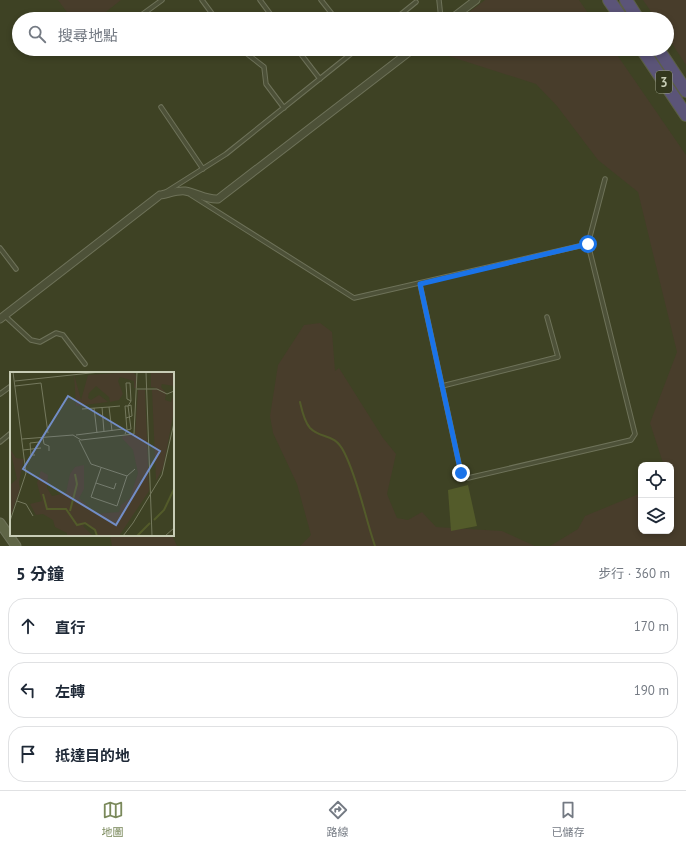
<!DOCTYPE html>
<html lang="zh-TW">
<meta charset="utf-8">
<style>
:root{--surface:#fff;--page:#f2f2f3;--text:#1f2937;--muted:#747a83;--line:#e0e1e3;--accent:#7a895b}
body{margin:0;font-family:"PT Sans","Noto Sans TC",sans-serif;background:var(--page);color:var(--text)}
.controls{position:absolute;right:12px;bottom:12px;display:grid;overflow:hidden;border-radius:8px;box-shadow:0 2px 6px #0003}
.controls button{width:36px;height:36px;display:grid;place-items:center;padding:0;border:0;border-bottom:1px solid var(--line);background:var(--surface);color:var(--text);font:20px sans-serif}
.stop{position:absolute;width:12px;height:12px;margin:-9px;border:3px solid #1a73e8;border-radius:50%;background:#fff}
.stop.end{background:#1a73e8;border-color:#fff;box-shadow:0 1px 4px #0008}
.list{margin:0;padding:0;list-style:none}
h2{display:flex;justify-content:space-between;align-items:center;height:52px;margin:0;padding:0 16px;font-size:17px}
h2 small{font-size:13px;font-weight:400;color:var(--muted)}
.list li{display:grid;grid-template-columns:26px 1fr auto;gap:12px;align-items:center;box-sizing:border-box;height:56px;margin:0 8px 8px;padding:0 8px;border:1px solid var(--line);border-radius:16px}
.list b{display:block;font-size:15px;white-space:nowrap}
.list em{font-size:13px;font-style:normal;color:var(--muted)}
.icon{flex:none;width:22px;height:22px;fill:none;stroke:currentColor;stroke-width:2;stroke-linecap:round;stroke-linejoin:round}
.map{position:relative;flex:none;width:686px;height:546px;overflow:hidden}
.search{position:absolute;background:var(--surface);box-shadow:0 2px 6px #0003;left:12px;right:12px;top:12px;height:44px;display:flex;align-items:center;gap:10px;box-sizing:border-box;padding:0 14px;border-radius:22px;color:var(--muted);font-size:15px}
.sheet{height:244px;background:var(--surface)}
nav{display:flex;justify-content:space-around;align-items:center;box-sizing:border-box;height:56px;border-top:1px solid var(--line);background:var(--surface);font-size:11px;color:var(--muted)}
nav a{display:grid;justify-items:center;gap:2px}
nav .on{color:var(--accent)}
.map>svg:first-child{display:block}
</style>
<div class="map">
<svg width="686" height="546" viewBox="0 0 686 546">
<rect width="100%" height="100%" fill="#3e4224"/>
<path fill="#483d2b" d="M58 0H121L97 19H72Z
M485 0H579L592 19H460Z
M643 0H686V65L667 36V19H656Z
M438 49H613L686 155V546H550L578 529 585 516 641 493V531H671V465H662L663 463 650 423 677 352 638 192 598 160 557 106 536 84 439 53Z
M320 323 332 332 335 371 339 368 383 438 396 454 387 494 397 518 408 520 422 512 436 527 502 531 535 546H300L311 535 297 484 273 433 270 416 278 365 304 325Z
M110 535H172L177 546H112Z"/>
<path fill="#535b2a" d="M468 485 477 526 451 531 448 490Z"/>
<g fill="none" stroke-linecap="round" stroke-linejoin="round">
<path stroke="#535b2a" stroke-width="2" d="M300 402C302 411 304 421 310 428 322 440 334 432 344 452 358 479 365 517 375 546"/>
<defs>
<path id="lane" d="M202 0 216 19
M260 0 274 19
M321 0 336 19
M439 0 441 19
M136 19 162 0
M395 19 416 2
M241 49 264 67 266 84 284 108
M297 49 320 79
M161 107 203 169
M166 192 226 154 357 49
M191 195 354 298 588 244 605 179
M0 248 16 269
M420 284 461 473 468 478 631 440 635 434 588 244
M5 316 31 340 40 342 56 333 63 335 85 364
M442 386 558 357 547 317
M0 394 11 386
M0 442 11 433"/>
<path id="street" d="M451 19 476 0
M0 319 160 195C167 194 178 190 185 191 197 193 207 200 218 199L413 49"/>
<path id="secondary" d="M0 523 16 546"/>
<path id="highway" d="M609 0 622 19
M626 0 638 19
M642 49 686 115
M658 49 686 91"/>
</defs>
<use href="#lane" stroke="#6e7259" stroke-width="5.5"/>
<use href="#street" stroke="#6e7259" stroke-width="9"/>
<use href="#secondary" stroke="#6e7259" stroke-width="11"/>
<use href="#highway" stroke="#5b5f46" stroke-width="14"/>
<use href="#lane" stroke="#4d5138" stroke-width="3.5"/>
<use href="#street" stroke="#4d5138" stroke-width="7"/>
<use href="#secondary" stroke="#5f6546" stroke-width="9"/>
<use href="#highway" stroke="#5b5478" stroke-width="12"/>
</g>
<g fill="none" stroke-linecap="round" stroke-linejoin="round">
<path stroke="#1a73e8" stroke-width="5" d="M461 473 420 284 588 244"/>
</g>
<g text-anchor="middle" dominant-baseline="central" stroke-width="3" stroke-linejoin="round" paint-order="stroke">
<rect fill="#33371d" stroke="#9b9f87" stroke-width="1" x="656" y="71" width="16" height="22" rx="3"/>
<g font-size="13" font-weight="bold" fill="#c7ccb5">
<text x="664" y="82">3</text>
</g>
</g>
<g transform="translate(10 372)">
<rect width="164" height="164" fill="#3e4224"/>
<path d="M123 0 127 5V16H124V9L110 5 108 9 113 22 109 28 100 30 99 25 86 14 79 21 78 26 81 28 89 23 98 30 66 34 64 2 71 28 78 3ZM141 0H164V14L152 12 151 15 156 21 155 28 161 30 163 25 164 39 153 96 146 109 142 18 147 16 141 15ZM128 18H135L139 119 109 164H88L82 156 75 152 73 154 83 164H57V161L45 155 43 148 33 142 26 143 20 132 32 129 27 111 31 99 38 103 37 116 42 124 56 121 60 102 65 95 74 93V117L69 126 86 142 109 140 111 133 120 126 128 101 123 78 112 66 113 64 125 62ZM0 77 6 86 14 87 9 110 10 117 0 146V113L7 107Z" fill="#483d2b"/>
<path fill="none" stroke="#535b2a" stroke-width="2" d="M33 122 37 137H56L67 153 75 151 85 158 87 164M60 139 67 112 65 102M144 148 154 138 164 117M127 164 140 151"/>
<path fill="none" stroke="#75795e" stroke-width="1" d="M136 0 142 164M5 9 90 0M5 14 31 11 38 61M127 17H147L157 22 164 19M164 24V43M92 35 94 60M84 36 87 61M72 37 99 35M116 46 122 44 121 33 118 34 121 29 117 27 116 11H120L121 29M102 59 99 35 110 34M115 62 117 58 115 34H118L121 57 117 58M66 63 113 57M33 66 34 72 39 74V79M12 67 63 63 71 68 124 62 127 0M69 68 81 92 117 104 125 97M13 78 31 76M25 83H21L20 71 29 70M91 96 81 125 107 134 117 104M86 111 104 117 106 111M7 129 16 132 23 144M0 149 16 101 3 0M113 164 123 151 152 103 164 51M155 164 164 156"/>
<path fill="#728dc6" fill-opacity="0.15" stroke="#728dc6" stroke-width="2" d="M58 24 150 79 106 153 13 97Z"/>
<rect width="164" height="164" fill="none" stroke="#c7ccb5" stroke-width="2"/>
</g>
</svg>
<div class="controls">
<button><svg class="icon" aria-label="locate" viewBox="0 0 24 24"><circle cx="12" cy="12" r="6"/><path d="M12 2v4M12 18v4M2 12h4M18 12h4"/></svg></button>
<button><svg class="icon" aria-label="layers" viewBox="0 0 24 24"><path d="M12 4l9 5-9 5-9-5zM3 14l9 5 9-5"/></svg></button>
</div>
<div class="stop" style="left:588px;top:244px"></div>
<div class="stop end" style="left:461px;top:473px"></div>
<div class="search"><svg class="icon" aria-label="search" viewBox="0 0 24 24"><circle cx="10" cy="10" r="6"/><path d="M15 15l6 6"/></svg>搜尋地點</div>
</div>
<section class="sheet">
<h2>5 分鐘<small>步行 · 360 m</small></h2>
<ul class="list">
<li><svg class="icon" aria-label="ahead" viewBox="0 0 24 24"><path d="M12 20V5M6 11l6-6 6 6"/></svg><div><b>直行</b></div><em>170 m</em></li>
<li><svg class="icon" aria-label="left" viewBox="0 0 24 24"><path d="M17 20v-9H6M10 6l-5 5 5 5"/></svg><div><b>左轉</b></div><em>190 m</em></li>
<li><svg class="icon" aria-label="arrive" viewBox="0 0 24 24"><path d="M6 21V4h12l-3 4 3 4H6"/></svg><div><b>抵達目的地</b></div></li>
</ul>
</section>
<nav>
<a class="on"><svg class="icon" aria-label="map" viewBox="0 0 24 24"><path d="M3 6l6-2 6 2 6-2v14l-6 2-6-2-6 2zM9 4v14M15 6v14"/></svg>地圖</a>
<a><svg class="icon" aria-label="directions" viewBox="0 0 24 24"><path d="M12 3l9 9-9 9-9-9zM9 14v-3h6M13 9l2 2-2 2"/></svg>路線</a>
<a><svg class="icon" aria-label="saved" viewBox="0 0 24 24"><path d="M7 4h10v16l-5-4-5 4z"/></svg>已儲存</a>
</nav>
